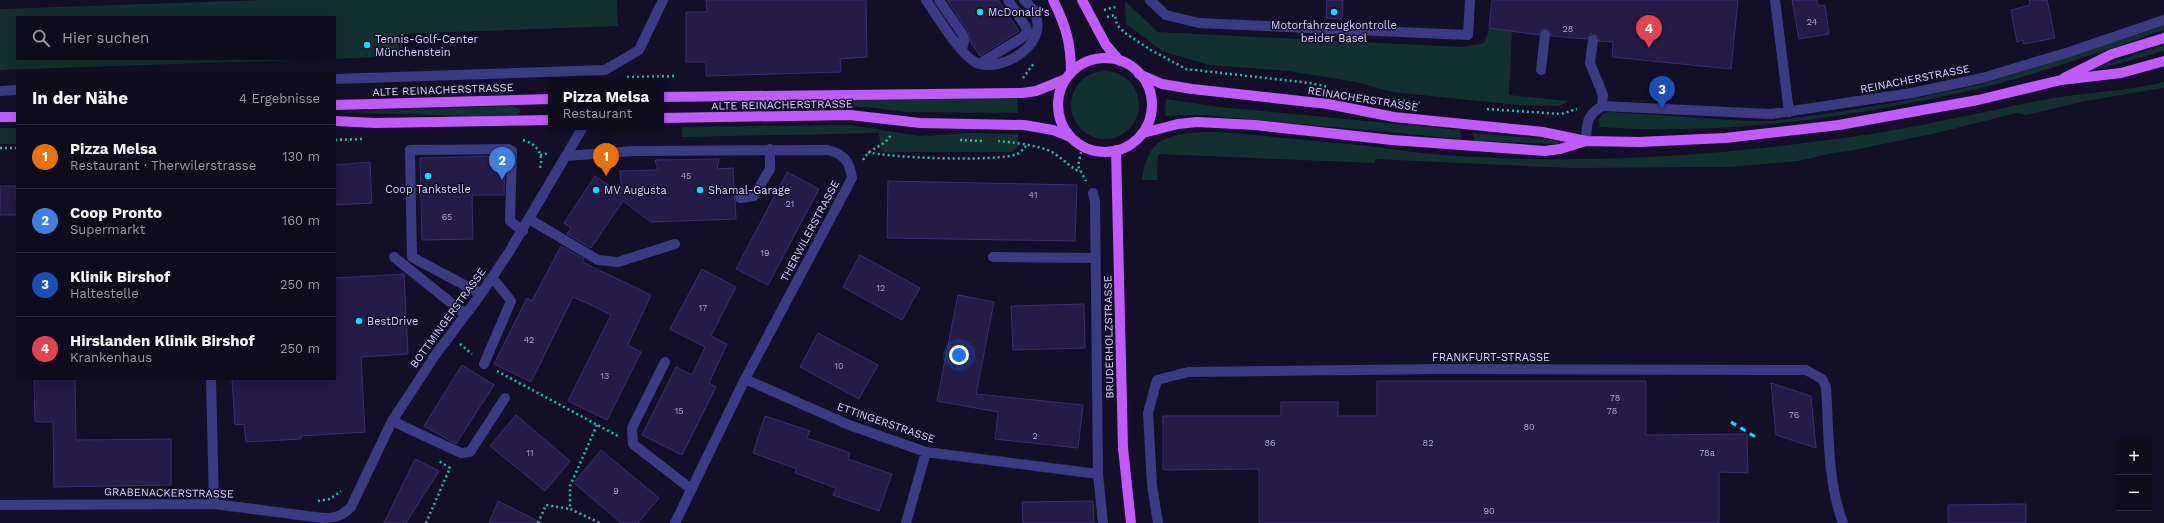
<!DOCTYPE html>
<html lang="de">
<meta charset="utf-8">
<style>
:root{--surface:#0e0b1c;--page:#171425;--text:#f1f3f6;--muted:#9b9ba3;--line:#2e2b3b;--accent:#00e5ff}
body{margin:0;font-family:"Work Sans",sans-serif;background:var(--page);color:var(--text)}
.controls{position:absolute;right:12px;bottom:12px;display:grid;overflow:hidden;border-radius:0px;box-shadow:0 4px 16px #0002}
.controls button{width:36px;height:36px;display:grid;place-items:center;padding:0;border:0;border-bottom:1px solid var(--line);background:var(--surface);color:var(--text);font:20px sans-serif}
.you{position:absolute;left:959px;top:355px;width:14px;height:14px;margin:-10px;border:3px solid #fff;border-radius:50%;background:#1a73e8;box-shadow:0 0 0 6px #1a73e833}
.badge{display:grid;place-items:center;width:26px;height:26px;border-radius:50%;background:var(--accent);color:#fff;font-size:13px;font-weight:700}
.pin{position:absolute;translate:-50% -33px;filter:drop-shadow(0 1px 2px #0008)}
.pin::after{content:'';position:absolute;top:21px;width:14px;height:12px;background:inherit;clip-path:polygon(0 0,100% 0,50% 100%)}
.popup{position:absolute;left:548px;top:78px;width:116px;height:52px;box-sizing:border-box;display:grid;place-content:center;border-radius:0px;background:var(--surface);filter:drop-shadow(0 1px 3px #0005);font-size:13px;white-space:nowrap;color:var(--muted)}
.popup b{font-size:15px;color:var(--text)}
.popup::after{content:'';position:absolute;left:50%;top:100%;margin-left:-8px;border:8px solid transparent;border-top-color:var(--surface)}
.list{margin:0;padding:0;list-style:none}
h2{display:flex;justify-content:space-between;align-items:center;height:52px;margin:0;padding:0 16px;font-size:17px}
h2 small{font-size:13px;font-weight:400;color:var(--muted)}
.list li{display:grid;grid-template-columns:26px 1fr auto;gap:12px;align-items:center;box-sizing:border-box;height:64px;padding:0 16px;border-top:1px solid var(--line)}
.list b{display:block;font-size:15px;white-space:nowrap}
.list p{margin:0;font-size:13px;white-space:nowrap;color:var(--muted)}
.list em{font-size:13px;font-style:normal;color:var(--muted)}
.icon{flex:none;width:22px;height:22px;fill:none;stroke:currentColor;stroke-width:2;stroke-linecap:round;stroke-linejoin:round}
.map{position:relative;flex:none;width:2164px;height:523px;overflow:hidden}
.search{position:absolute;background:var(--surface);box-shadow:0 4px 16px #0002;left:16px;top:16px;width:320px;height:44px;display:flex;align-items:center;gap:10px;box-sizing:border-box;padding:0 14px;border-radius:0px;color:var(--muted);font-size:15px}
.panel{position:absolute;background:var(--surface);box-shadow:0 4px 16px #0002;left:16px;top:72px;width:320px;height:308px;border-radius:0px}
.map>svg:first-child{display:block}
</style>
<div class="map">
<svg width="2164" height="523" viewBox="0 0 2164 523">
<rect width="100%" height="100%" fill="#130f26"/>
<path fill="#12302f" d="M264 0H617L618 26 399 34V56L335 59V17H17V59H324L0 70V9Z
M1125 1 1158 32 1462 47 1484 43 1489 28 1512 30 1509 95 1569 101 1560 106 1518 105 1392 92 1356 82 1289 71 1210 65 1164 52 1126 24Z
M2164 26V30C2100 52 2034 76 1968 91 1848 118 1723 136 1600 127L1598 120 1603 113 1611 112 1745 121H1772L1838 112 1904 101 1982 84Z
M2164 45V51L2091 71 2090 70Z
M1071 105a34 34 0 1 1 68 0a34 34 0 1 1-68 0Z
M2164 82V88H2162L2086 101 2026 115 2017 113 1932 134 1849 151 1832 153 1798 161 1730 167 1570 168 1375 159V163L1158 154 1157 180H1142C1144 165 1149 147 1163 140 1191 125 1253 135 1284 138 1312 141 1341 143 1369 146 1393 149 1418 153 1443 155 1589 166 1732 155 1877 133 1933 124 1988 111 2043 100 2083 92 2124 92 2164 82Z
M932 98H1017L1018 113 905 112 867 107 758 104 762 100Z
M1166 99 1220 107 1460 130 1461 139 1206 115 1165 116Z
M511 106 518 108 521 111 518 115 473 116 335 112Z
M850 125 919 136 973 133 1018 134V147L1012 152H881L879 133 682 137V127Z
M0 128H17V144H0Z
M1472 133 1557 140 1559 144 1475 141Z"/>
<path fill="#241b47" stroke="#3b2d73" d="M706 0H866L867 57 840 59 841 72 706 76V62H686V12H707Z
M947 0H998L1019 31 980 56 970 41 968 31Z
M1327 0H1343L1342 19 1326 18Z
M1492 0H1738L1731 69 1612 57 1613 42 1599 41V37L1594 34H1590L1587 39 1551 36 1549 30 1545 29 1540 31 1539 35 1489 28Z
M1792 0H1817L1818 6 1825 5 1829 34 1799 39Z
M2029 0H2047L2055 38 2024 44 2023 40 2017 42 2011 10 2030 5Z
M505 156 504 195H472L473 239 422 240 420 158Z
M719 159 717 169 733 168 736 219 651 222 623 201 591 248 567 234 571 228 564 223 595 176 622 194 620 171 658 170 655 160Z
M370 162 372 203 335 205V165Z
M787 172 819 189 768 285 736 269Z
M888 181 1077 185 1075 241 887 238Z
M0 186H16L17 215H0Z
M561 246 584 259 582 262 651 295 628 345 641 352 607 420 568 401 611 315 589 304 573 297 531 382 494 364 527 298 532 301Z
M860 255 920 288 902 320 843 287Z
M702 269 736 287 711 336 727 344 709 383 716 387 682 455 642 435 676 367 692 375 705 347 670 329Z
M404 274 408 354 361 357 365 432 301 436V439L246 442 244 424 235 425 232 379H335V278Z
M958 295 994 302 976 394 1083 405 1078 448 995 439 998 412 937 401Z
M1084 304 1085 348 1013 350 1011 306Z
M818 333 878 365 859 399 800 367Z
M462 365 494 385 456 444 424 426Z
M34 379H75L76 440 171 439V485L54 487 53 422H35Z
M1377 381H1646V435L1747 434 1748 473 1719 472V523H1259V469L1163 470V416H1281V402H1338V416H1377Z
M1771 383 1811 396 1816 448 1776 435Z
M516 415 570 461 545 491 490 446Z
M765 416 810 431 807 438 850 453 848 459 892 474 879 511 833 495 836 488 795 473 797 469 753 453Z
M601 450 659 498 638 523H621L574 483Z
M415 459 439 471 406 523H384Z
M498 501 542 523H489Z
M1093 501 1094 523H1023L1022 502Z
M2026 504V523H1948V505Z"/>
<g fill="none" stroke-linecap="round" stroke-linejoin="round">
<path stroke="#2fb8b0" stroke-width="2.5" stroke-dasharray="2 3" stroke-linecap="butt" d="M1104 10 1116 7
M1107 17 1115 15 1117 25 1125 33 1151 50 1186 69 1310 83 1328 87
M627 77 676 76
M1023 78 1034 63
M1388 99 1420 103
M1487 109 1561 114 1577 109
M335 140 362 139
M523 140C537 144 544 154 540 168
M960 140 983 141
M998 141C1011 142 1045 146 1055 154 1064 160 1070 167 1080 172
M1082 147 1078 166 1086 181
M0 148H17
M868 152C887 158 1000 162 1017 154 1020 153 1023 149 1026 146
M540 155 550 153
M863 160C871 146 882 149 891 135
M460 344 472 354
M497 371 618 436
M597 425 570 486V509L600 523
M318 501 330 499 341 491
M426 523 450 468 439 461
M538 523 546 505 570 509"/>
<path stroke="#3d3a85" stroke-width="10" d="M926 0C937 15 962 59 979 64 1012 72 1062 32 1024 0
M939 0 963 35 964 41 962 49
M1150 0 1166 15 1199 23 1468 35 1470 0
M1775 0 1789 112
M1593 40 1590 63 1603 95 1602 106
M979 64 1023 37 1027 32 1026 27 1008 0
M1541 70 1545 35
M335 79 605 70 639 50 663 0
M0 91 17 90
M1586 141C1587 123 1586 116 1602 106L1771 114 1912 93 1982 78 2069 52 2164 20
M566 156 634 151 828 150C844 154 850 162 852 178L745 379 675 523
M1093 193 1095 202 1098 474 1103 523
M740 198 754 196 770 169V149
M529 219 598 260 618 262 675 244
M394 257 465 314
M993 257 1096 258
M481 294 412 257 410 150 508 149 512 151 510 221 523 231
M665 362 632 428 633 444 691 489
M484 364 511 301 492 277
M211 379 214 504
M745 379 849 425 926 452 1098 474
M392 421 461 453 470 452 505 398
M0 505 214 504 323 518C336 518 342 516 351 507L392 421 436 354 481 294 509 252 583 127
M906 523 926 452
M1158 523 1152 485 1148 413 1157 380 1188 372 1440 369 1806 370 1822 379 1826 387C1829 431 1827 481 1843 523"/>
<path stroke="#c25bff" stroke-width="10" d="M1053 0C1066 26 1071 43 1071 73
M1082 0 1106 45 1120 61
M1058 105a47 47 0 1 1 94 0a47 47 0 1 1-94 0Z
M1139 74 1162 84 1192 89 1328 104 1394 117 1543 132 1586 141 1639 142 1725 138 1839 125 1978 100 2061 80 2121 73 2164 61
M2064 78 2112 54 2164 38
M661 97 1022 93 1036 91 1066 79
M335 105 551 99
M0 117H17
M661 118 850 115 920 123 1024 125 1053 130 1070 137
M335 121 375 123 551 120
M1143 133 1178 124 1197 122 1255 125 1392 140 1545 151 1560 149 1586 141
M1116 150 1123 448 1131 523"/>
<path stroke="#00e5ff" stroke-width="3" stroke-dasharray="6 5" stroke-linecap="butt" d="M1731 422 1759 439"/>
</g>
<g fill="#00e5ff" stroke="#130f26" stroke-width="1.5">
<circle cx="980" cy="12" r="4"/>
<circle cx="1334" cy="12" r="4"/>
<circle cx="367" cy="45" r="4"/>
<circle cx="428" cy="176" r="4"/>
<circle cx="596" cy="190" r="4"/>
<circle cx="700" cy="190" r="4"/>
<circle cx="359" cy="321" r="4"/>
</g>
<g text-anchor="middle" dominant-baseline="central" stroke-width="3" stroke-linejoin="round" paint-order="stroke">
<g font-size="9" fill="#aca6d1">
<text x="1812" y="22">24</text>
<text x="1568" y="29">28</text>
<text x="686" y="176">45</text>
<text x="1033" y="195">41</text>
<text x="790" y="204">21</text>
<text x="447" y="217">65</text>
<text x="765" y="253">19</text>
<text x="881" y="288">12</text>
<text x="703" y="308">17</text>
<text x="529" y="340">42</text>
<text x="839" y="366">10</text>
<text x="605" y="376">13</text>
<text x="1615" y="398">78</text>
<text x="679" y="411">15</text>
<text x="1612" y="411">78</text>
<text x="1794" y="415">76</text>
<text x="1529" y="427">80</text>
<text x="1035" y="436">2</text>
<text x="1270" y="443">86</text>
<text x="1428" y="443">82</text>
<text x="530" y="453">11</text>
<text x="1707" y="453">78a</text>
<text x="616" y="491">9</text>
<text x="1489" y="511">90</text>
</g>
<g font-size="11" fill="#d9d4ff" stroke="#130f26" text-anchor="start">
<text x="988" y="12">McDonald's</text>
<text x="1334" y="25" text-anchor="middle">Motorfahrzeugkontrolle<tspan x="1334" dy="13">beider Basel</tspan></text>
<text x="375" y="39">Tennis-Golf-Center<tspan x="375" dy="13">Münchenstein</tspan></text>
<text x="428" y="189" text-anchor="middle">Coop Tankstelle</text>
<text x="604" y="190">MV Augusta</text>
<text x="708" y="190">Shamal-Garage</text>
<text x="367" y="321">BestDrive</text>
</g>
<g font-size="11" fill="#d9d4ff" stroke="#130f26">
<text transform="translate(1915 79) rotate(-11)">REINACHERSTRASSE</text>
<text transform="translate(443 90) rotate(-2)">ALTE REINACHERSTRASSE</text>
<text transform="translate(1363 99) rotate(9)">REINACHERSTRASSE</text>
<text transform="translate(782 105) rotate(-1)">ALTE REINACHERSTRASSE</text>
<text transform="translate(810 231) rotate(-62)">THERWILERSTRASSE</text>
<text transform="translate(448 318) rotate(-54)">BOTTMINGERSTRASSE</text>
<text transform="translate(1109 337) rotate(-91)">BRUDERHOLZSTRASSE</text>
<text x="1491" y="357">FRANKFURT-STRASSE</text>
<text transform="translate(886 423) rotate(19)">ETTINGERSTRASSE</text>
<text transform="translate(169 493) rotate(1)">GRABENACKERSTRASSE</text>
</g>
</g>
</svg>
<div class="controls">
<button>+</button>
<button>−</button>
</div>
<div class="you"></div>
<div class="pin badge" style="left:606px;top:176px;background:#e8710a">1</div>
<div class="popup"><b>Pizza Melsa</b>Restaurant</div>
<div class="pin badge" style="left:502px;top:180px;background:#3f7fe0">2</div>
<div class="pin badge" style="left:1662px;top:109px;background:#1a4fb4">3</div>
<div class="pin badge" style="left:1649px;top:48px;background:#e0444e">4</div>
<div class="search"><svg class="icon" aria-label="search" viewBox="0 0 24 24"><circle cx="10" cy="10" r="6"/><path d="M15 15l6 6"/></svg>Hier suchen</div>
<section class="panel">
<h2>In der Nähe<small>4 Ergebnisse</small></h2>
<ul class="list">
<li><span class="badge" style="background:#e8710a">1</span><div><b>Pizza Melsa</b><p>Restaurant · Therwilerstrasse</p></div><em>130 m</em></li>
<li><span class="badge" style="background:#3f7fe0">2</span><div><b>Coop Pronto</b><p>Supermarkt</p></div><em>160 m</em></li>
<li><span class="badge" style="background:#1a4fb4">3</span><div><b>Klinik Birshof</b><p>Haltestelle</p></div><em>250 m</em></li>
<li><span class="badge" style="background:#e0444e">4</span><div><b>Hirslanden Klinik Birshof</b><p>Krankenhaus</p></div><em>250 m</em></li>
</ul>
</section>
</div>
